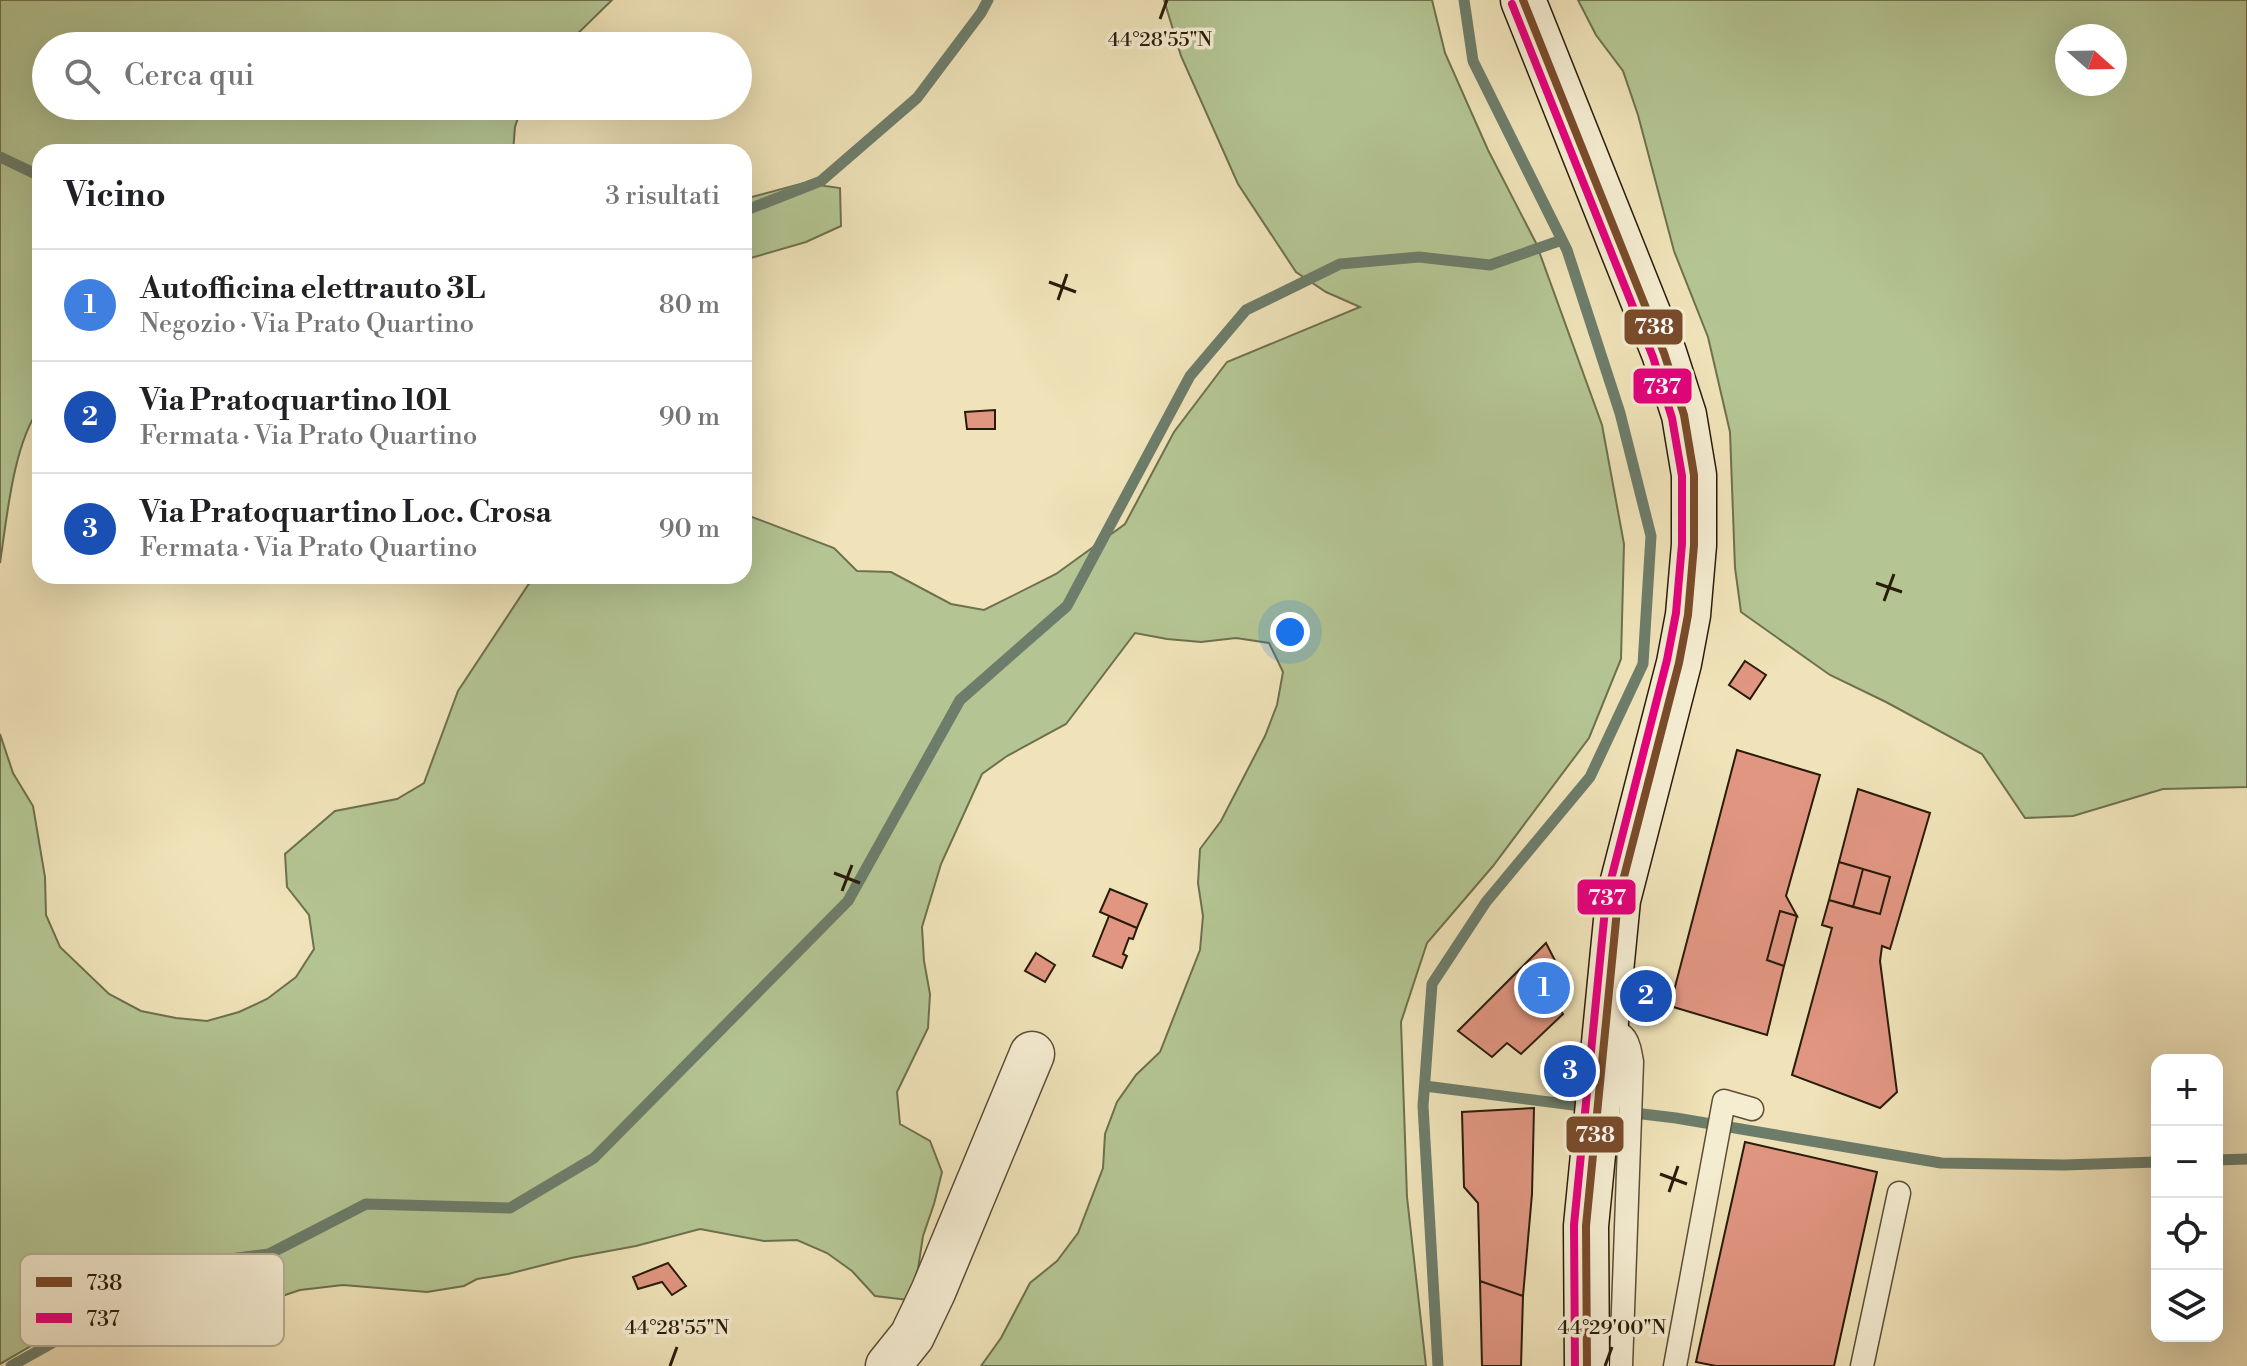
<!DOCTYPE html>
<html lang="it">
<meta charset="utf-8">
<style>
:root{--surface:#fff;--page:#f2f2f2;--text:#202124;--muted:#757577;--line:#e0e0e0;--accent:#1a73e8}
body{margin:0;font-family:"Libre Bodoni",serif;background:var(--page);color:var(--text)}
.controls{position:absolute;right:24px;bottom:24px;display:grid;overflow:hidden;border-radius:16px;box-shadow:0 8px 32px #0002}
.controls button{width:72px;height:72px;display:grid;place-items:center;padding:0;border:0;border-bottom:2px solid var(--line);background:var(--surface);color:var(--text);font:40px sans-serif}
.compass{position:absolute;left:2055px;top:24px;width:72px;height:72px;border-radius:50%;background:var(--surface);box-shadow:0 8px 32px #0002;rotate:110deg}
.you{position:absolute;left:1290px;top:632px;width:28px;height:28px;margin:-20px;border:6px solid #fff;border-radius:50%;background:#1a73e8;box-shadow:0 0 0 12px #1a73e833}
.badge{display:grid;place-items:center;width:52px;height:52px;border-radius:50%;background:var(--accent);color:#fff;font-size:26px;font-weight:700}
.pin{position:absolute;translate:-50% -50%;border:4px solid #fff;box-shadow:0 2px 8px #0006}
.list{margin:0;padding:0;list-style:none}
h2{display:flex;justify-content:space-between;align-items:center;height:104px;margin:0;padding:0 32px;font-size:34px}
h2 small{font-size:26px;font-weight:400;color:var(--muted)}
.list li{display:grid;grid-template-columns:52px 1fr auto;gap:24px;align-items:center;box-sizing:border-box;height:112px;padding:0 32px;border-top:2px solid var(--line)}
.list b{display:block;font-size:30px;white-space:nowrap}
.list p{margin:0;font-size:26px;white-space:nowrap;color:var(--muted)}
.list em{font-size:26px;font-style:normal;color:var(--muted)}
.icon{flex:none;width:44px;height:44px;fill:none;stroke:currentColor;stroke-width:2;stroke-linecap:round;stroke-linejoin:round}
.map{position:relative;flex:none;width:2247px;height:1366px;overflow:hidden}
.search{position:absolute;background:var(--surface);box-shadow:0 8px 32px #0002;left:32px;top:32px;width:720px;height:88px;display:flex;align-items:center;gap:20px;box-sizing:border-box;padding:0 28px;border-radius:44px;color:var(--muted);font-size:30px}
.panel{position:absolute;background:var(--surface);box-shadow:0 8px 32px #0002;left:32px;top:144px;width:720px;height:440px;border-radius:24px}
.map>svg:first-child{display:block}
</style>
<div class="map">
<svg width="2247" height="1366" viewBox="0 0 2247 1366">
<rect width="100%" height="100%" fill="#f0e3b9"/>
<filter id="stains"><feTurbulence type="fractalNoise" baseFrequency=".0025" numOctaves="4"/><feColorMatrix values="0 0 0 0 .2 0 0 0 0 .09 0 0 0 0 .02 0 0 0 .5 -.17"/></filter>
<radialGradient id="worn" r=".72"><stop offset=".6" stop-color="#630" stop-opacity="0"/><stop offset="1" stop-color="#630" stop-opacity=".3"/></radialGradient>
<path fill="#b4c593" stroke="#6e704e" stroke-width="2" fill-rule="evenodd" d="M0 0H612L565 46H46V106H522L515 127 513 152H40V407C13 445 7 517 0 563Z
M1164 0H1432L1445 53 1488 150 1536 243 1602 425 1624 544 1621 659 1589 738 1493 866 1427 943 1401 1022 1407 1197 1426 1366H981L1001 1338 1030 1283 1057 1261 1078 1233 1103 1168 1105 1134 1117 1102 1136 1075 1160 1052 1200 950 1203 916 1198 883 1200 849 1221 821 1265 736 1277 705 1283 672 1269 643 1236 638 1201 642 1167 639 1135 633 1066 724 1007 756 982 774 941 864 922 927 924 961 930 994 928 1028 897 1092 900 1124 930 1141 942 1172 934 1204 923 1236 918 1269 908 1300 875 1296 852 1271 827 1253 797 1240 764 1241 700 1229 636 1246 571 1258 508 1274 477 1279 464 1286 427 1292 343 1285 300 1290 225 1315 31 1346 0 1364V734L13 773 33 806 45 877 46 915 60 947 109 994 141 1011 176 1018 207 1021 239 1012 267 999 296 977 314 949 309 915 287 887 285 854 335 811 397 799 424 783 458 691 534 576H744V514L834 548 857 571 891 572 951 604 984 610 1056 574 1125 524 1174 432 1227 362 1360 307 1326 292 1296 272 1238 184 1181 56Z
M1578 0H2247V787L2163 789 2073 816 2025 818 1982 754 1886 702 1830 675 1741 612 1735 568 1730 432 1708 337 1674 251 1638 115 1623 71 1596 35ZM2115 36V84H2067V36Z
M804 183 840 188 841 226 806 242 744 260V199Z"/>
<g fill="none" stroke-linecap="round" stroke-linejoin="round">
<path stroke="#6d7d6b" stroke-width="11" d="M0 157 40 176
M744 211 821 181 917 98 981 13 988 0
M1425 1086 1589 1107
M1626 1112 1676 1118 1941 1163 2064 1165 2157 1162
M2217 1160 2247 1159
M11 1366 170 1277 214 1261 269 1254 366 1204 510 1208 594 1158 848 901 960 700 1067 606 1190 376 1246 310 1340 264 1419 257 1490 265 1562 240
M1438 1366 1423 1106 1432 984 1486 902 1590 777 1643 664 1651 536 1620 413 1567 250 1473 61 1464 0"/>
</g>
<path fill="#e19682" stroke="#291b0a" stroke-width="2" d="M995 410V429H967L965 412Z
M1745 661 1766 675 1750 699 1729 685Z
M1737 750 1820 775 1786 896 1797 916 1780 911 1767 960 1784 966 1767 1035 1670 1006Z
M1858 789 1930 813 1890 949 1882 946 1880 961 1897 1092 1880 1108 1792 1075 1832 928 1822 925 1829 900 1880 914 1890 877 1839 862Z
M1839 862 1863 869 1853 907 1829 900Z
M1863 869 1890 877 1880 914 1853 907Z
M1110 889 1147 904 1137 928 1100 912Z
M1780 911 1797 916 1784 966 1767 960Z
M1109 916 1137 928 1133 939 1129 938 1123 954 1127 956 1122 968 1093 956Z
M1546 943 1567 984 1552 998 1563 1014 1521 1054 1507 1043 1492 1057 1458 1031Z
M1036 953 1055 965 1045 982 1025 971Z
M1534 1108 1532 1194 1523 1296 1480 1281 1478 1203 1464 1187 1462 1112Z
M1745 1142 1877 1172 1834 1366H1716L1696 1362Z
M668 1263 686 1286 672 1295 662 1282 638 1289 633 1277Z
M1480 1281 1523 1296 1521 1366H1482Z"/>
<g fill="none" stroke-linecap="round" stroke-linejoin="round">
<defs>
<path id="service" d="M1605 1025C1627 1035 1628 1039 1632 1062L1621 1366
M1675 1366 1724 1101 1752 1109
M1862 1366 1899 1193"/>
<path id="minor" d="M888 1366 912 1336 933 1292 1032 1054"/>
<path id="secondary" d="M1523 0 1664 353 1684 415 1694 475V545L1688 615 1679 663 1618 900 1586 1226 1587 1366"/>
</defs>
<use href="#service" stroke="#5b4d36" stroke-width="25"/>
<use href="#minor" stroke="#5b4d36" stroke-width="47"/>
<use href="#secondary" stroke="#291b0a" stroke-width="47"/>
<use href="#service" stroke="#f5edd2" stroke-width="22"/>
<use href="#minor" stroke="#f5edd2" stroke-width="44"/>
<use href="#secondary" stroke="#f5edd2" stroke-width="44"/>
<defs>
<path id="bus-1" d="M1523 0 1664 353 1684 415 1694 475V545L1688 615 1679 663 1618 900 1586 1226 1587 1366"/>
<path id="bus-2" d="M1512 4 1653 357 1672 418 1682 476V544L1676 613 1667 660 1606 899 1574 1225 1575 1366"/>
</defs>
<use href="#bus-1" stroke="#f5edd2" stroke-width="14"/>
<use href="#bus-2" stroke="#f5edd2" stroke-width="14"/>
<use href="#bus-1" stroke="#7a4b2a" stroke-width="8"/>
<use href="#bus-2" stroke="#e5007d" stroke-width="8"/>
</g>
<path fill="none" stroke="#291b0a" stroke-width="3" d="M1160 19 1167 0M1049 282 1076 292M1058 300 1067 274M1876 583 1902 592M1884 601 1894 574M834 873 860 883M842 891 852 865M1660 1174 1687 1184M1669 1192 1678 1166M670 1366 677 1347M1605 1366 1612 1347"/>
<rect x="20" y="1254" width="264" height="92" rx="12" fill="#f5edd2" stroke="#b8ae96" stroke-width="2"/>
<rect x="36" y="1277" width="36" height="10" fill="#7a4b2a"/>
<rect x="36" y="1313" width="36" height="10" fill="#e5007d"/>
<g font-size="22" fill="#291b0a">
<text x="86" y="1290">738</text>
<text x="86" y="1326">737</text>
</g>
<g font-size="20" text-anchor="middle" fill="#291b0a" stroke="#f5edd2" stroke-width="7" stroke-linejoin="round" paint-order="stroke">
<text x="1160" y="46">44°28'55"N</text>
<text x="677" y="1334">44°28'55"N</text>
<text x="1612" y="1334">44°29'00"N</text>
</g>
<g stroke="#f5edd2" stroke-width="3">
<rect x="1623" y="308" width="61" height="38" rx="8" fill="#7a4b2a"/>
<rect x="1632" y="367" width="61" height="38" rx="8" fill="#e5007d"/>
<rect x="1576" y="878" width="61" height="38" rx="8" fill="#e5007d"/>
<rect x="1565" y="1115" width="60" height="39" rx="8" fill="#7a4b2a"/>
</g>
<g font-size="22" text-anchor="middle" font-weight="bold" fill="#fff">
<text x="1654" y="334">738</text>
<text x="1662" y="394">737</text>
<text x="1607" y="905">737</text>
<text x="1595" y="1142">738</text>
</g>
<rect width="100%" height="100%" filter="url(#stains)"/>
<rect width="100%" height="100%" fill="url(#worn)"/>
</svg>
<div class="controls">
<button>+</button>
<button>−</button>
<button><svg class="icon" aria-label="locate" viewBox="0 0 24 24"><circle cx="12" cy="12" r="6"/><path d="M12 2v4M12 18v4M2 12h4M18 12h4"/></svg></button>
<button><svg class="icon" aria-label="layers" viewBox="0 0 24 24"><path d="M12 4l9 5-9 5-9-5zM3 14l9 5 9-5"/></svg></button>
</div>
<svg class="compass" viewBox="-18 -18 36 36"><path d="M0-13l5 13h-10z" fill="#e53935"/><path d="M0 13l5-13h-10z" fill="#757577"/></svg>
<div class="you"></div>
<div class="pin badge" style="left:1544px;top:988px;background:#3f7fe0">1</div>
<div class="pin badge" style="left:1646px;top:996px;background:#1a4fb4">2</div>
<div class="pin badge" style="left:1570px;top:1071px;background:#1a4fb4">3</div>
<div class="search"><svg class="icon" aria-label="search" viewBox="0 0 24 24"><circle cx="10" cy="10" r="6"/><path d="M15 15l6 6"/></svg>Cerca qui</div>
<section class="panel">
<h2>Vicino<small>3 risultati</small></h2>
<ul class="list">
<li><span class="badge" style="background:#3f7fe0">1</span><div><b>Autofficina elettrauto 3L</b><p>Negozio · Via Prato Quartino</p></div><em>80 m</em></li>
<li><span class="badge" style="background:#1a4fb4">2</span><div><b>Via Pratoquartino 101</b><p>Fermata · Via Prato Quartino</p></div><em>90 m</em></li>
<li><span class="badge" style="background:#1a4fb4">3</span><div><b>Via Pratoquartino Loc. Crosa</b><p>Fermata · Via Prato Quartino</p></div><em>90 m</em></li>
</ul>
</section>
</div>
